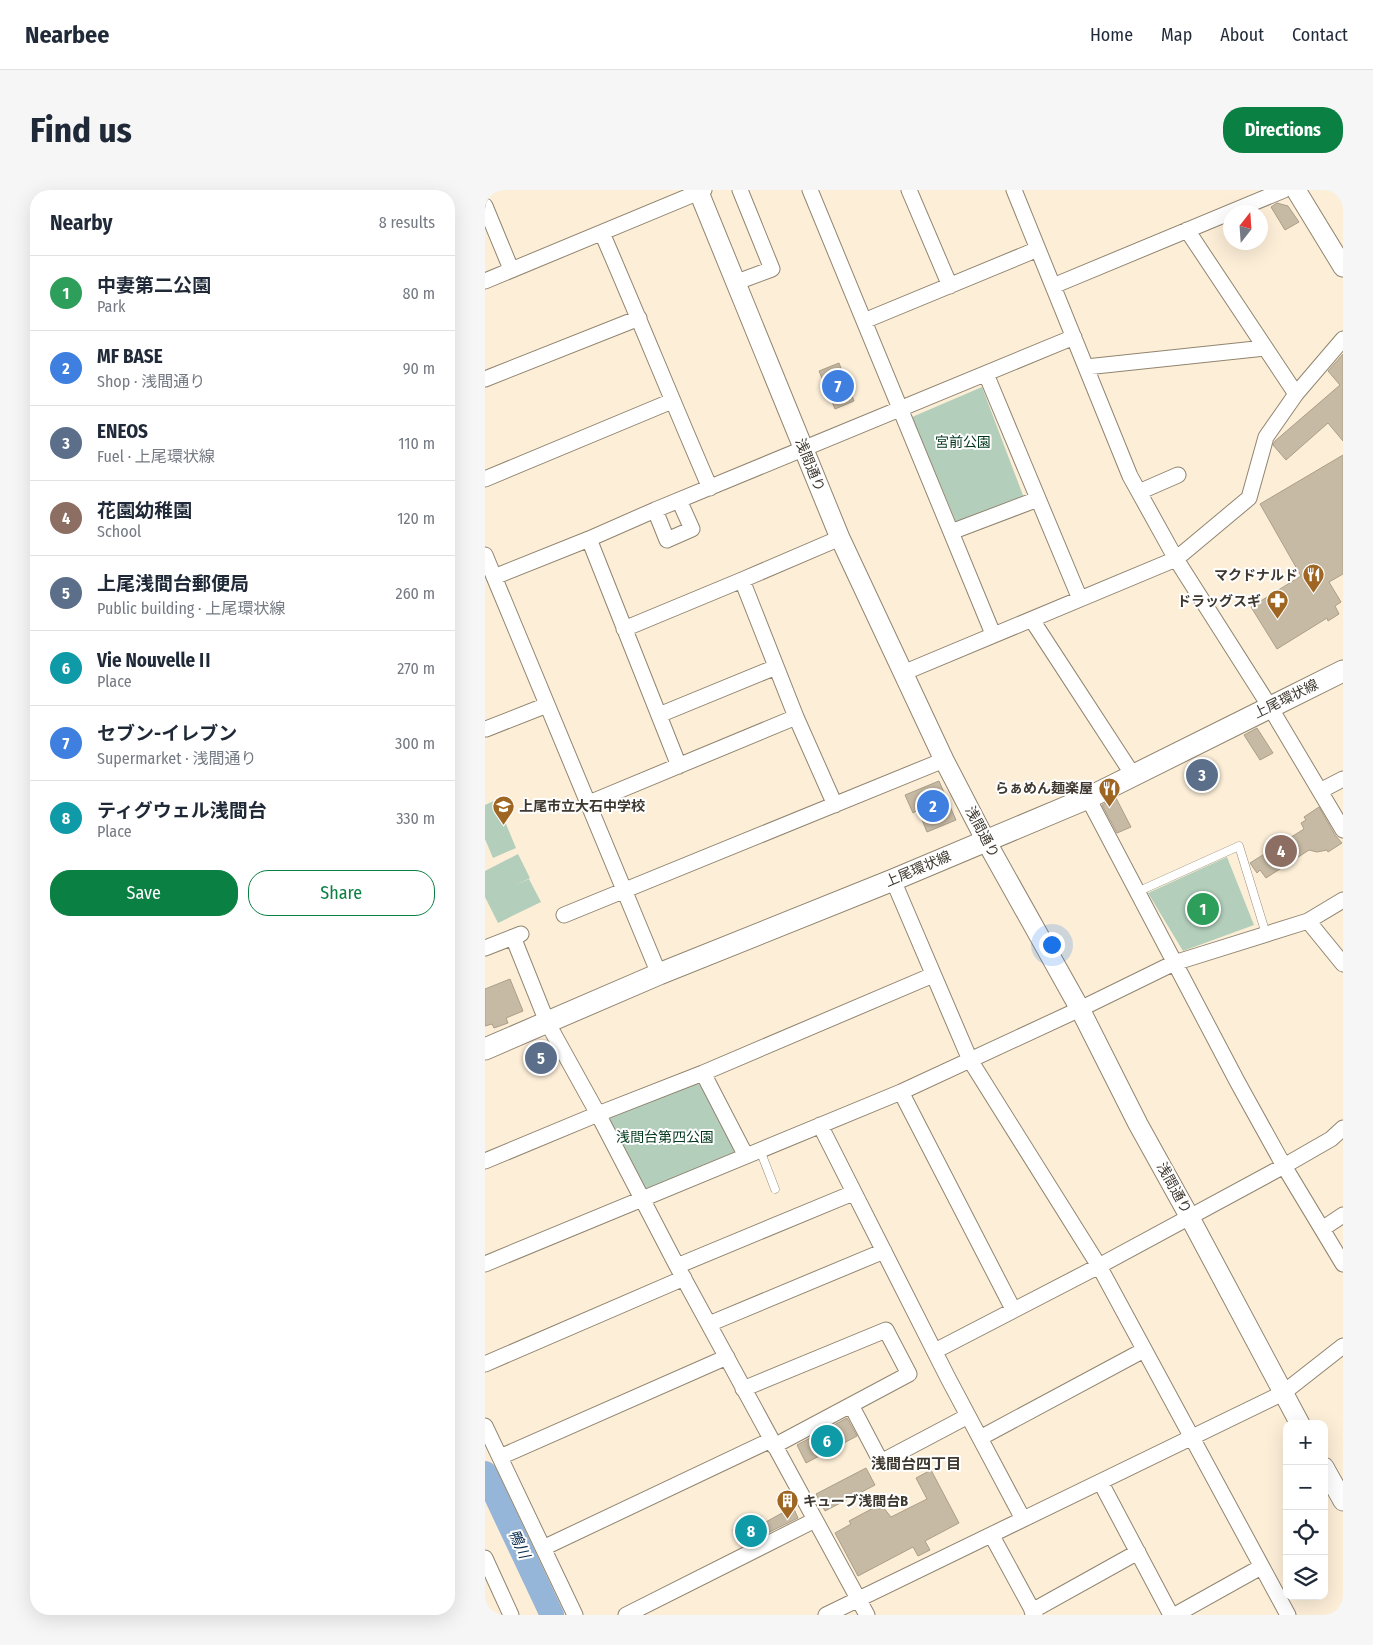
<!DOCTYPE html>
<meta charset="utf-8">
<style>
:root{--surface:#fff;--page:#f6f6f7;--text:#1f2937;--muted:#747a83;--line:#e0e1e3;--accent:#0b8043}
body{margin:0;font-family:"Fira Sans Condensed","Noto Sans JP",sans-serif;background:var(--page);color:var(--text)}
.controls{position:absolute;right:15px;bottom:15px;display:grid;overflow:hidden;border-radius:10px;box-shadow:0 5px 20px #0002}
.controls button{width:45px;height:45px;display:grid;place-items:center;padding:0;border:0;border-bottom:1px solid var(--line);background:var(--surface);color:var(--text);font:25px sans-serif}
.compass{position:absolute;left:738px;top:15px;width:45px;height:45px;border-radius:50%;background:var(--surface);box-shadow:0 5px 20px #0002;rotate:17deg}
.you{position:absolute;left:566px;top:754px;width:18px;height:18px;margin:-12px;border:4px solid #fff;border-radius:50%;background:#1a73e8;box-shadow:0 0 0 8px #1a73e833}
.badge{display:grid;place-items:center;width:32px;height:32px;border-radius:50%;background:var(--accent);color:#fff;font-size:16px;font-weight:700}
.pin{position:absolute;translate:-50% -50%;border:2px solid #fff;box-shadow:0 1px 5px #0006}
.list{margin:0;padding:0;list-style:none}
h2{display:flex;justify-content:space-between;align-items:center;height:65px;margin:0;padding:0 20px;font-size:21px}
h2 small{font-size:16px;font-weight:400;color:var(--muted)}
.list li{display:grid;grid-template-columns:32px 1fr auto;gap:15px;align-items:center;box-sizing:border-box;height:75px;padding:0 20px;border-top:1px solid var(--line)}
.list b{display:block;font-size:19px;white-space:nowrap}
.list p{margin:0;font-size:16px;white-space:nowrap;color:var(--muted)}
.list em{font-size:16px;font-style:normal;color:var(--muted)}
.actions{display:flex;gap:10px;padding:15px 20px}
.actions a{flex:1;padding:11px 0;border:1px solid var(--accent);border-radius:20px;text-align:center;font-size:18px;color:var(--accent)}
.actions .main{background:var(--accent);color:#fff}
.icon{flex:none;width:28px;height:28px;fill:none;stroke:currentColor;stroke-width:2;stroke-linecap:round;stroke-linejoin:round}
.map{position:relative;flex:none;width:858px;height:1425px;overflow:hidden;border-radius:20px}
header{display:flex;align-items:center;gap:30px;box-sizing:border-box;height:70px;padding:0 25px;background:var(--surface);border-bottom:1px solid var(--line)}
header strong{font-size:24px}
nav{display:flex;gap:28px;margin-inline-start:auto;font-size:18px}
.intro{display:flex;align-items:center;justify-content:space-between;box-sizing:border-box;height:120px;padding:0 30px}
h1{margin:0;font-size:35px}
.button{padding:12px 22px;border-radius:20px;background:var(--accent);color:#fff;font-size:18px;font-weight:700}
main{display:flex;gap:30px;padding:0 30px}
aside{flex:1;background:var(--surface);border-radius:20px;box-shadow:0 5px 20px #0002}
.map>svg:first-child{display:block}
</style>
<header>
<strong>Nearbee</strong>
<nav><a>Home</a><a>Map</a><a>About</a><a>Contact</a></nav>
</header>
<div class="intro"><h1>Find us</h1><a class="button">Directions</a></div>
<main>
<aside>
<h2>Nearby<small>8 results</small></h2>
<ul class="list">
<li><span class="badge" style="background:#2e9e5b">1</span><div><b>中妻第二公園</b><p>Park</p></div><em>80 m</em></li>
<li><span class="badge" style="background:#3f7fe0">2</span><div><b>MF BASE</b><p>Shop · 浅間通り</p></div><em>90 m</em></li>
<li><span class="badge" style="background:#5c6f8a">3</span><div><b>ENEOS</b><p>Fuel · 上尾環状線</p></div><em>110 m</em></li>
<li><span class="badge" style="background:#8d6e63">4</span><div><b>花園幼稚園</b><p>School</p></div><em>120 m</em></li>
<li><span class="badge" style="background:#5c6f8a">5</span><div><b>上尾浅間台郵便局</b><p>Public building · 上尾環状線</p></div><em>260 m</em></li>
<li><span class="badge" style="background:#0f9aa8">6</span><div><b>Vie NouvelleⅡ</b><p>Place</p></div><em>270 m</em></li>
<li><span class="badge" style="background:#3f7fe0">7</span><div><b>セブン-イレブン</b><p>Supermarket · 浅間通り</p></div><em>300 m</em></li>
<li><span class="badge" style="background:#0f9aa8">8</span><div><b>ティグウェル浅間台</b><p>Place</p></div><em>330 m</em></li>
</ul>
<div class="actions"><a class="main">Save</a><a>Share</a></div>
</aside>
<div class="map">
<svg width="858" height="1425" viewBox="0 0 858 1425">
<rect width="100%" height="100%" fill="#fceed7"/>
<path fill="#b3cfbb" d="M497 197 539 308 472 334 427 227Z
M11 610 31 658 8 668 0 649V615Z
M33 664 45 688 31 695 44 689 56 712 13 733 0 707V681Z
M742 667 769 735 698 761 663 703Z
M216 886 254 960 159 1002 120 927Z"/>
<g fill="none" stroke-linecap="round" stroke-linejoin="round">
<path stroke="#95b5d9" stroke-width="24" d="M0 1283 67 1425"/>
</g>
<path fill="#c7baa4" stroke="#ab9f89" d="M792 13 803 16 814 32 800 40 786 17Z
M858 164V251L843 233 801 270 788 255 790 251 855 195 843 181Z
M354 173 369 211 350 219 334 181Z
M858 265V384L844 392 856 412 850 416 854 424 843 431 842 428 792 459 766 417 816 386 775 314Z
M772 538 788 563 775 570 759 545Z
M454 591 471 630 442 642 433 620 428 623 420 605Z
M631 608 646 637 632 643 617 615Z
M834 617 850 645 857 653 843 662 842 660 832 662 824 660 781 688 775 680 772 683 765 673 819 639 816 633 821 630 819 627Z
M25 789 38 821 21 828 23 833 9 838 7 834 0 836V799Z
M59 854 69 877 53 884 43 860Z
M362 1228 372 1246 321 1273 312 1255Z
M381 1278 390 1295 340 1321 331 1304Z
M446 1280 474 1333 440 1351 445 1360 433 1366 428 1357 373 1386 350 1343 366 1334 364 1331 392 1316 398 1317 406 1327 442 1309 431 1288Z
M308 1317 313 1328 256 1356 248 1340 276 1326 279 1333Z"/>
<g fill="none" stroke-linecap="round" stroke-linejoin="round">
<defs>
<path id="service" d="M652 702 754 656 781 744
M275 960 290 999"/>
<path id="minor" d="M325 0 508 444
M424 0 465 96
M529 0 645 286 691 369 785 517 858 640
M0 16 26 79
M702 40 811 204
M117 43C154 128 188 213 225 298
M0 91 219 0
M252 92 287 79 255 0
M568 96 799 0
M379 131 553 59
M601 177 780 158
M501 184 595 409
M0 189 154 128
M0 289 187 211
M654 302 693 285
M170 320 182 350 207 339 194 310
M466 342 553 309
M104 349 194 576
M0 365 174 784
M9 387 104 349 170 320 589 147
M257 390 311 527 350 615
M547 430 648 585
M139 439 257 390 355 348
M418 483 691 369 764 308 781 247 811 204 858 149
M174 525 291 477
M1 539 62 515
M835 601 858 589
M603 608 753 893 799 976 858 1074
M104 613 311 527
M408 690 485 870 614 1076 803 1425
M79 725 459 570
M823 731 858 774
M28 747 62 832 113 924 192 1076 382 1425
M0 758 36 744
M218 883 261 966
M416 902 528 1119
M335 935 463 1188 538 1329
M0 971 113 924 218 883 448 785
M837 1039 858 1025
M0 1074 416 902 595 819 689 773 823 731 858 710
M192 1076 368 1003
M224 1134 399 1061
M450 1161 614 1076 799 976 846 949 858 938
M0 1174 199 1088
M258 1199 401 1140 424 1184 289 1256
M366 1215 396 1272 483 1226
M0 1236 90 1425
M495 1248 659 1160
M15 1267 242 1167
M616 1293 686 1425
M507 1346 550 1425
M58 1358 286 1250
M0 1368 26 1425
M547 1421 653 1362
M141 1425 330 1330
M341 1425 798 1203 858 1156
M690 1425 776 1377"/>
<path id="tertiary" d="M213 0 355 348 459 570 501 651 595 819 653 934 704 1026 815 1234
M811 0 858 77
M839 1277 858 1311"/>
<path id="secondary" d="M0 859 174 784 408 690 603 608 858 481"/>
</defs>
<use href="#service" stroke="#918570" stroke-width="9"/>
<use href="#minor" stroke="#918570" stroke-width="17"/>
<use href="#tertiary" stroke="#918570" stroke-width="21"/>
<use href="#secondary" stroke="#918570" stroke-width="23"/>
<use href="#service" stroke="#fff" stroke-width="8"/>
<use href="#minor" stroke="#fff" stroke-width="15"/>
<use href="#tertiary" stroke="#fff" stroke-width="19"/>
<use href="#secondary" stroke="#fff" stroke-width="21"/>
</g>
<defs>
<symbol id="restaurant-pin" viewBox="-11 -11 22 30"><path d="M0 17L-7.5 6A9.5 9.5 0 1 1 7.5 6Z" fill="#9e6622" stroke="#fff"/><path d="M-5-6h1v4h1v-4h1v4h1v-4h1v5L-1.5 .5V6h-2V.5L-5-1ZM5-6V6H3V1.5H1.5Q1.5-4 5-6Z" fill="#fff"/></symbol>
<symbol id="pharmacy-pin" viewBox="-11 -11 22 30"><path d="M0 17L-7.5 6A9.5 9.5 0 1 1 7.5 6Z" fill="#9e6622" stroke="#fff"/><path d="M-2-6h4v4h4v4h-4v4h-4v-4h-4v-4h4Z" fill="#fff"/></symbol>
<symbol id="school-pin" viewBox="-11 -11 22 30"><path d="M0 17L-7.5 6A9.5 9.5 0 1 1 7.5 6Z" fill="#9e6622" stroke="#fff"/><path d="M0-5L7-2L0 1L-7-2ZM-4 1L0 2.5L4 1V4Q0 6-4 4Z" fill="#fff"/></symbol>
<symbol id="building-pin" viewBox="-11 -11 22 30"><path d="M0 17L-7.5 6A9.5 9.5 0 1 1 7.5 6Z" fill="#9e6622" stroke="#fff"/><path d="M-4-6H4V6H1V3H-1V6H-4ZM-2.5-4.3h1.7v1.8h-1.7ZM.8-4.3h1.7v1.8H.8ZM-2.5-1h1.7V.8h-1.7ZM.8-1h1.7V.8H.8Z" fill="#fff"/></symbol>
</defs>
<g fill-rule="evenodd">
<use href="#restaurant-pin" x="816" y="372" width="25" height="34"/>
<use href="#pharmacy-pin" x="780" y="398" width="25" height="34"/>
<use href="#restaurant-pin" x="612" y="586" width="25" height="34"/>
<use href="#school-pin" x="6" y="604" width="25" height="34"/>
<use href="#building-pin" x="290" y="1298" width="25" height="34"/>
</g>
<g text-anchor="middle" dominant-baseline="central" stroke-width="4" stroke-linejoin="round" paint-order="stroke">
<g font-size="14" fill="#00371b" stroke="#fff">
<text x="478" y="252">宮前公園</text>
<text x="180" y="947">浅間台第四公園</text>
</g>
<g font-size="14" fill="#3e382f" stroke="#fff">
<text transform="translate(325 275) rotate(68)">浅間通り</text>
<text transform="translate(801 509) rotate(-26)">上尾環状線</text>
<text transform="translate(497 642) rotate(62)">浅間通り</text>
<text transform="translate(433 679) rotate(-23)">上尾環状線</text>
<text transform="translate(689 998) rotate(61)">浅間通り</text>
</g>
<g font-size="14" font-weight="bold" fill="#3e382f" stroke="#fff" text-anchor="end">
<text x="813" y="385">マクドナルド</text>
<text x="776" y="411">ドラッグスギ</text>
<text x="608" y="598">らぁめん麺楽屋</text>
<text x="34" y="616" text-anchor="start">上尾市立大石中学校</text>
<text x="318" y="1311" text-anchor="start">キューブ浅間台B</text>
</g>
<g font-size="15" font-weight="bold" fill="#3e382f" stroke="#fff">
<text x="431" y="1274">浅間台四丁目</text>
</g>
<g font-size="15" font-style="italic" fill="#092b4e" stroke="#fff">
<text transform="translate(34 1354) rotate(65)">鴨川</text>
</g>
</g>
</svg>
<div class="controls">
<button>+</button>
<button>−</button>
<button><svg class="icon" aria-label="locate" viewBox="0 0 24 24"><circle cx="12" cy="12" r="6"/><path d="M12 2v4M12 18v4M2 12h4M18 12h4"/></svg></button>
<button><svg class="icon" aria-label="layers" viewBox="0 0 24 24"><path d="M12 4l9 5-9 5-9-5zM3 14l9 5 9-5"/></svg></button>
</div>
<svg class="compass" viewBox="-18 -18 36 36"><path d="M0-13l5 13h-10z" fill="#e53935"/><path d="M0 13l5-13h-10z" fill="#747a83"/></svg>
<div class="you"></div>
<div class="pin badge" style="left:718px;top:719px;background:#2e9e5b">1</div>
<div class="pin badge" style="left:448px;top:616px;background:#3f7fe0">2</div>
<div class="pin badge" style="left:717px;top:585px;background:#5c6f8a">3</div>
<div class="pin badge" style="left:796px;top:661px;background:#8d6e63">4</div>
<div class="pin badge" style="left:56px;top:868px;background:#5c6f8a">5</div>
<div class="pin badge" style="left:342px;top:1251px;background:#0f9aa8">6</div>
<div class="pin badge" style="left:353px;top:196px;background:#3f7fe0">7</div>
<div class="pin badge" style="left:266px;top:1341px;background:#0f9aa8">8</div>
</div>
</main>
